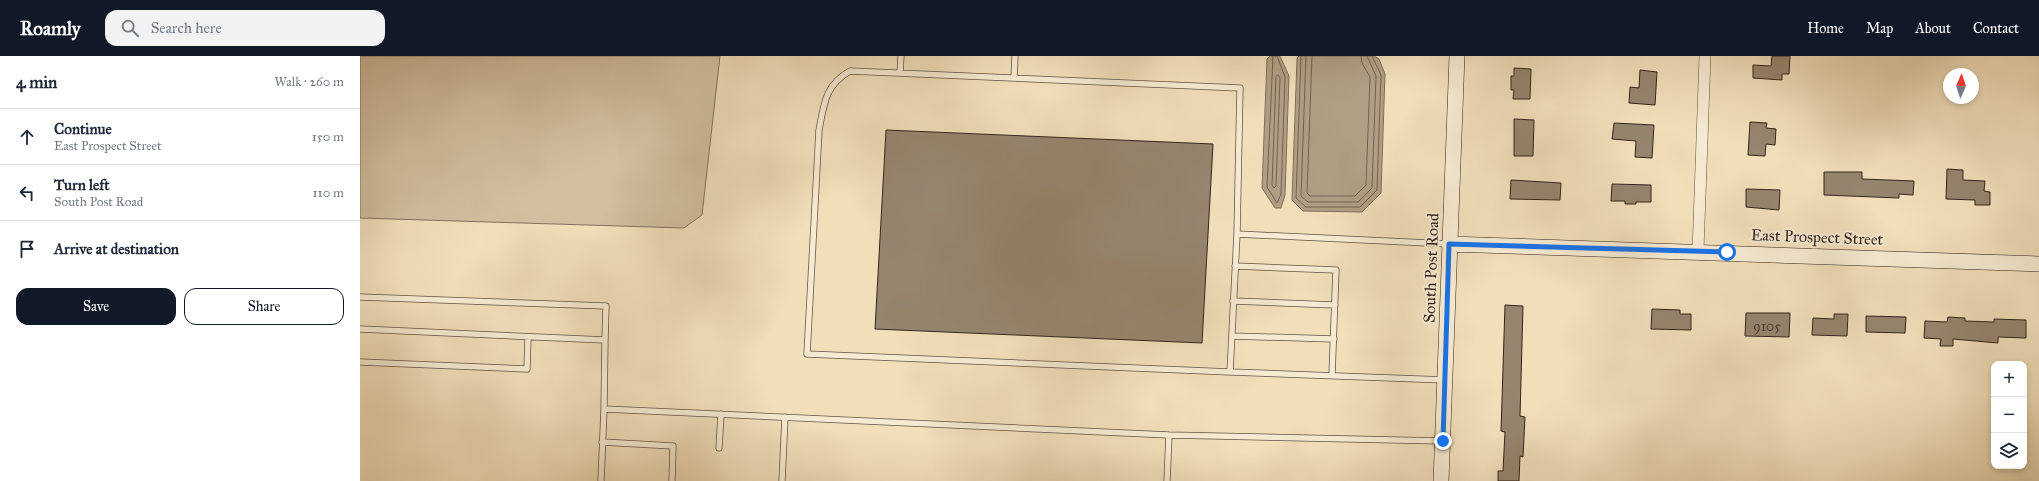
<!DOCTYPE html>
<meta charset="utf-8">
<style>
:root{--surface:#fff;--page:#f2f2f3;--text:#1f2937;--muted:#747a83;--line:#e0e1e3;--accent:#111827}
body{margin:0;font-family:"IM FELL Great Primer",serif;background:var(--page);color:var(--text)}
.controls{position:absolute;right:12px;bottom:12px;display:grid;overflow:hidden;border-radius:8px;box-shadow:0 2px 6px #0003}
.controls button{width:36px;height:36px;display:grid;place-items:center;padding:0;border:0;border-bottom:1px solid var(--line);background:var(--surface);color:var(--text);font:20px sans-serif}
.compass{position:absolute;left:1583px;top:12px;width:36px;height:36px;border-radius:50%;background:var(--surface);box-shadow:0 2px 6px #0003;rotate:3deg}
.stop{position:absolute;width:12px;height:12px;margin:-9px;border:3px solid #1a73e8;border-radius:50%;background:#fff}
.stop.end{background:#1a73e8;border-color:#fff;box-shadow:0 1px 4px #0008}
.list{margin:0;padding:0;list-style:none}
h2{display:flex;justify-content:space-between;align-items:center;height:52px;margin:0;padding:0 16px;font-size:17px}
h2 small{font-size:13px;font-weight:400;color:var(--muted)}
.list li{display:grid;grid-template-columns:26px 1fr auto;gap:12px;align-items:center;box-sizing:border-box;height:56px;padding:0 16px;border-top:1px solid var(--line)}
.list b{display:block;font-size:15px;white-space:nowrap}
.list p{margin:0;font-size:13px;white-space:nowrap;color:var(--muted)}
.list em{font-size:13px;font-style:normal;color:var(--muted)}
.actions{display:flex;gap:8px;padding:12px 16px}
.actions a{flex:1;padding:9px 0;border:1px solid var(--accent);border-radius:12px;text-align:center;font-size:14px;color:var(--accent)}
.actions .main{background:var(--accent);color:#fff}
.icon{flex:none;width:22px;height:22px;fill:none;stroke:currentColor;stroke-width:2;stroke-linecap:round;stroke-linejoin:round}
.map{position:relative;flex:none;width:1679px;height:425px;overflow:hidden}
header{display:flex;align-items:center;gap:24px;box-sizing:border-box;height:56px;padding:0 20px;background:var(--accent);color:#fff}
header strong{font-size:19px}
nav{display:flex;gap:22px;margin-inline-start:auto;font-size:14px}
.search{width:280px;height:36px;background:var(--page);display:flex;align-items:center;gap:10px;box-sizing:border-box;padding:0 14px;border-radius:12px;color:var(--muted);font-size:15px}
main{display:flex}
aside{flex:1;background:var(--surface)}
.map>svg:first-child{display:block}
</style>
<header>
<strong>Roamly</strong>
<div class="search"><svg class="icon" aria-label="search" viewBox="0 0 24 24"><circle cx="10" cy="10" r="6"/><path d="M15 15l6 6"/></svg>Search here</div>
<nav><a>Home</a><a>Map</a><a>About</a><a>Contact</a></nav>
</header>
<main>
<aside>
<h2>4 min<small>Walk · 260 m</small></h2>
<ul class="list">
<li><svg class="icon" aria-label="ahead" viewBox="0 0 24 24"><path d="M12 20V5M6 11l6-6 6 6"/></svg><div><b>Continue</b><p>East Prospect Street</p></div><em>150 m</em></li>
<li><svg class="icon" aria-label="left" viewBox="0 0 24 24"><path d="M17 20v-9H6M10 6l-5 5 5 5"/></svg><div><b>Turn left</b><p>South Post Road</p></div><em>110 m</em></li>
<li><svg class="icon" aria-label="arrive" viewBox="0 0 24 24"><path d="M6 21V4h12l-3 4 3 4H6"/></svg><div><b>Arrive at destination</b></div></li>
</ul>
<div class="actions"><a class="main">Save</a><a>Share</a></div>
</aside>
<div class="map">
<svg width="1679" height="425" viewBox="0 0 1679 425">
<rect width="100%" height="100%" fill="#f1dfba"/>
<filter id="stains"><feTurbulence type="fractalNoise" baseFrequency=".005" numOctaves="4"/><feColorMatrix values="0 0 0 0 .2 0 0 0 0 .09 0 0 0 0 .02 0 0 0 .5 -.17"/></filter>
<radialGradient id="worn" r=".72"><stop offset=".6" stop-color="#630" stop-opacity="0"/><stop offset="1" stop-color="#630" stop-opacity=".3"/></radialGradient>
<path fill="#d1bf9f" stroke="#82725e" d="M0 0H360L342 159 324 172 0 162Z"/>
<path fill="#b09f85" stroke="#7e6e5b" d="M910 0H920L929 20 925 139 921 152H915L902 132 907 3Z
M939 0H1014L1019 3 1025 18 1021 137 1002 156 943 155 932 144 937 2Z"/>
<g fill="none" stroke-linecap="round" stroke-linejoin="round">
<path stroke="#726251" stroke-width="1" d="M913 0 907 131 917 147 921 138 925 21 917 0
M941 0 936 142 946 151H1000L1017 134 1021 19 1012 0
M946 0 941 140 948 146H998L1012 132 1016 20 1007 0
M952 0 947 137 950 140H995L1006 129 1010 21 1002 7 1001 0
M918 19 920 22 916 130 914 132 912 129 916 21Z"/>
</g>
<path fill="#96856f" stroke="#33241d" d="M1412 0H1430L1429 18H1422V24L1393 22V9L1411 10Z
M1154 12 1171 13 1170 43H1153L1154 34H1151V20H1154Z
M1280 14 1297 16 1295 49 1269 47 1270 31 1279 32Z
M1154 63 1174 64 1173 100H1154Z
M1390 66 1407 67 1406 72 1416 73 1415 89 1406 88 1405 100 1388 99Z
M1254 67 1294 69 1292 102 1275 101 1276 85 1252 83Z
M526 74 853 88 842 287 515 273Z
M1587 113 1603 114V124L1625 125 1624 135 1630 136V149H1615V144L1586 143Z
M1464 116H1502V123L1554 125 1553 139 1539 138V142L1464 139Z
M1151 124 1201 127 1200 144 1150 143Z
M1252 128 1291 129V146H1276V148H1265V145H1251Z
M1386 133 1420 134 1419 154 1386 151Z
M1145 249 1163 250 1160 360 1165 361 1163 401 1160 400 1159 425H1138V415H1143L1145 376 1141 375Z
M1292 253 1320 254V258H1331V274L1291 273Z
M1386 257H1430L1429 281 1385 280Z
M1474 258H1488L1487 280 1452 279 1453 262 1474 263Z
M1506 260 1546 261 1545 277 1506 276Z
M1588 261 1605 262V265L1634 266V263L1666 264V282L1638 281V287L1593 283V290H1580L1581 283 1564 282 1565 265 1587 266Z"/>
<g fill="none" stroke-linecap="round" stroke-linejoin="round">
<defs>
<path id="lane" d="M540 17 541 0
M654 22 655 0
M875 210 976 214 972 319
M0 241 246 250 245 284
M873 245 975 249
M0 273 245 284 244 353 809 379 1082 385
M872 280 974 283
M0 306 167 313 168 281
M870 316 447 298 459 74C464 48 465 29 490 15L880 32 877 178
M1085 324 870 316 877 178 1089 188
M242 386 313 390 312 425
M359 392 361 358
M241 425 244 353
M422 425 425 361
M807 425 809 379"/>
<path id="street" d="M1338 195 1345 0"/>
<path id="secondary" d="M1089 188 1679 208
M1081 425 1097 0"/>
</defs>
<use href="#lane" stroke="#625344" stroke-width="7"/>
<use href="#street" stroke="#625344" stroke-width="12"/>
<use href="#secondary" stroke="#33241d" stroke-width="16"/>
<use href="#lane" stroke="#f6ead2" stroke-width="5.5"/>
<use href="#street" stroke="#f6ead2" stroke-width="11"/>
<use href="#secondary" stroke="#f6ead2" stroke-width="15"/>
</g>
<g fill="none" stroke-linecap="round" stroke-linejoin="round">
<path stroke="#1a73e8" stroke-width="5" d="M1083 385 1089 188 1367 196"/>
</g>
<g text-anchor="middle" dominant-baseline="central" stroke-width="4" stroke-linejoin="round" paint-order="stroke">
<g font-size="14" fill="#4c3c32">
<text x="1407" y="270">9105</text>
</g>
<g font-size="16" fill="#33241d" stroke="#f6ead2">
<text transform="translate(1457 181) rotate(2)">East Prospect Street</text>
<text transform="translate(1071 212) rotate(-88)">South Post Road</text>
</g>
</g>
<rect width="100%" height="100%" filter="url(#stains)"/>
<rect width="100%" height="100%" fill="url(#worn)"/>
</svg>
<div class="controls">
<button>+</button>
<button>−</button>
<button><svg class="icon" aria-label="layers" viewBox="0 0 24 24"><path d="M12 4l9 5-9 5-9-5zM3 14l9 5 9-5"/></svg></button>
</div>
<svg class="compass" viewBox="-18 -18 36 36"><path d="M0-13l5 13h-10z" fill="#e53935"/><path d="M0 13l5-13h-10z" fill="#747a83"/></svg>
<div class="stop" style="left:1367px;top:196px"></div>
<div class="stop end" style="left:1083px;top:385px"></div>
</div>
</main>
